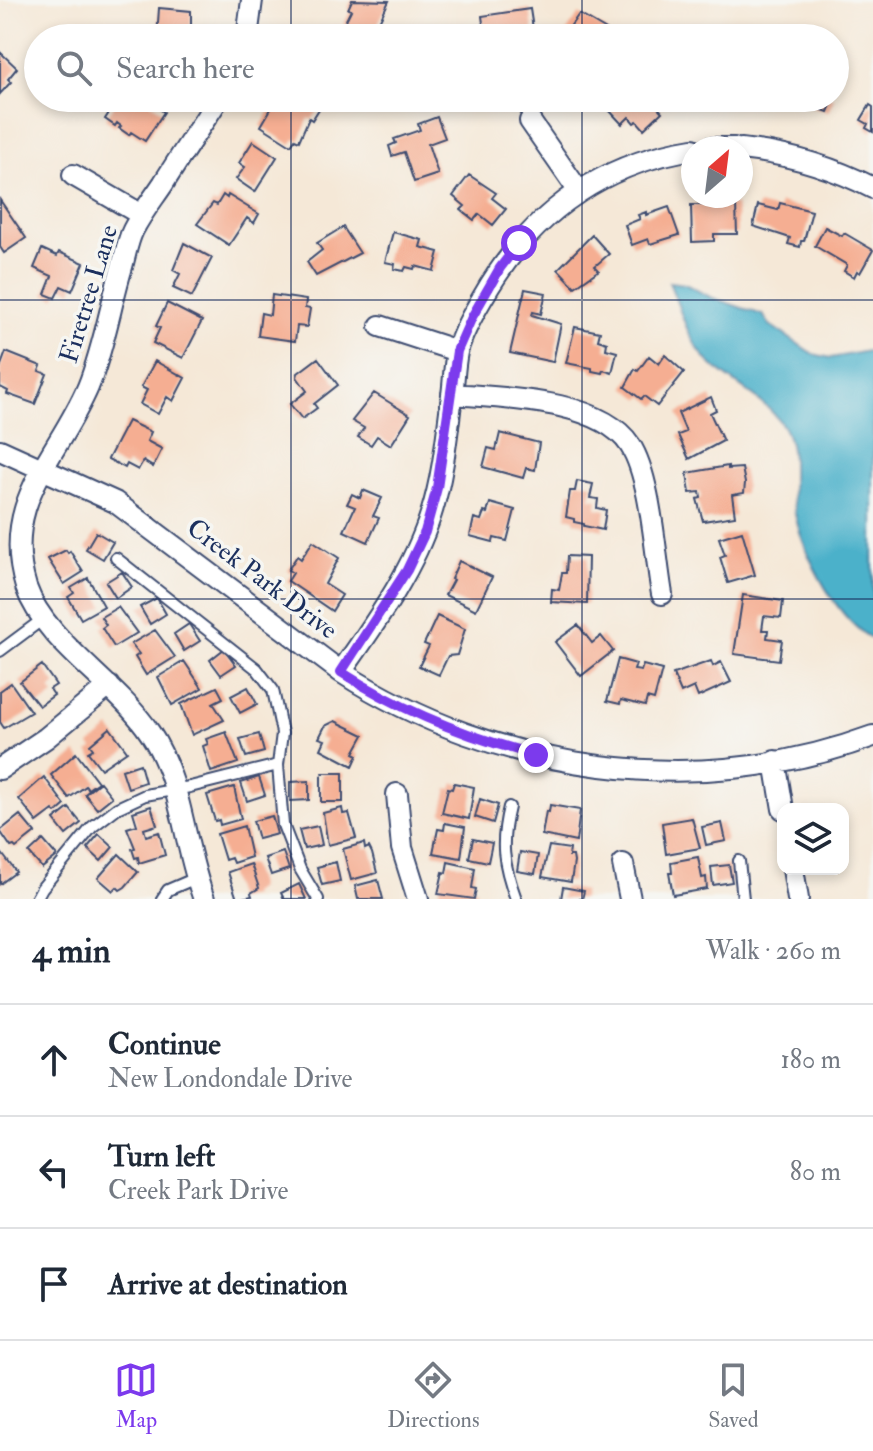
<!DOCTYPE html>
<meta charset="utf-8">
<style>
:root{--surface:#fff;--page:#f6f6f7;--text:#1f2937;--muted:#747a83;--line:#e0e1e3;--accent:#7c3aed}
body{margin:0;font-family:"IM FELL Double Pica",serif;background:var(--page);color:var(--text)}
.controls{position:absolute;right:24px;bottom:24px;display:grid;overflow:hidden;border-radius:16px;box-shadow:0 4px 12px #0003}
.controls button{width:72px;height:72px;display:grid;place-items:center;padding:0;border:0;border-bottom:2px solid var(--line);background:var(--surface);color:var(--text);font:40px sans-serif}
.compass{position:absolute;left:681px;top:136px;width:72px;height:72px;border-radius:50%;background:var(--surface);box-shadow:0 4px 12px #0003;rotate:28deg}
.stop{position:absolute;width:24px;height:24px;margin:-18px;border:6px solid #7c3aed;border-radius:50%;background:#fff}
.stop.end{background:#7c3aed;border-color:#fff;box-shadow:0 2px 8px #0008}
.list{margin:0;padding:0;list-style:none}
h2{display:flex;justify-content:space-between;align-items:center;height:104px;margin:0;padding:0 32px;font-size:34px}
h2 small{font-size:26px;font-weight:400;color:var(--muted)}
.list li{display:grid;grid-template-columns:52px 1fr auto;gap:24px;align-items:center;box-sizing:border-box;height:112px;padding:0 32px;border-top:2px solid var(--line)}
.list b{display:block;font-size:30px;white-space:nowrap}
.list p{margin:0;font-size:26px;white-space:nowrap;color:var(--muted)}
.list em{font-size:26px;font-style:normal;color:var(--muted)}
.icon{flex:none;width:44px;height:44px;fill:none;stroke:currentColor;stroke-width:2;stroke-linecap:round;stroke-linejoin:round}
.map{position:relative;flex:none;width:873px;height:899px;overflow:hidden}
.search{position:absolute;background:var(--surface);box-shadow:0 4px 12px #0003;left:24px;right:24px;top:24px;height:88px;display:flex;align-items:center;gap:20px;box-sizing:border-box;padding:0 28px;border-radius:44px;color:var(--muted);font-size:30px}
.sheet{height:440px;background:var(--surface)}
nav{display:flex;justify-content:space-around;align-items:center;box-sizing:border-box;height:112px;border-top:2px solid var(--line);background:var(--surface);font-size:22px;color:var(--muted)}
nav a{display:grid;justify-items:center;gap:4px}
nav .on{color:var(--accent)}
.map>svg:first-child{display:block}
</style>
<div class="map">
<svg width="873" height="899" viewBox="0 0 873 899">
<rect width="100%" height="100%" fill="#f6f6f2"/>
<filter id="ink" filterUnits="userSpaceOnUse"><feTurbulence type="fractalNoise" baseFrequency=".0125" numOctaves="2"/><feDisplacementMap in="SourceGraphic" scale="16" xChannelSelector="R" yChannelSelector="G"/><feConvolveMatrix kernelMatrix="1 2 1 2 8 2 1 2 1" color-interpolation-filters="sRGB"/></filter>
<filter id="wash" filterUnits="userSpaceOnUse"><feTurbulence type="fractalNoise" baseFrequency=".006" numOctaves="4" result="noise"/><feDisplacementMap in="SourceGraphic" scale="32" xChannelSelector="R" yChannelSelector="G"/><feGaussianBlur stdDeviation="1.8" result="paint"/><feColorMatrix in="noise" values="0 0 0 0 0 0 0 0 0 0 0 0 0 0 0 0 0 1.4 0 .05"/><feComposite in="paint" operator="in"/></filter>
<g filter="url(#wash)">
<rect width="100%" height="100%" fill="#f5e8d7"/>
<path fill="#4cb1ca" stroke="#347094" stroke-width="2" d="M669 282 685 284 710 297 763 315 770 325 813 354 831 358 873 350V637L870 638C832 613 800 548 793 503 790 478 797 449 783 426 766 399 732 384 709 362 687 340 681 310 669 282Z"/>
<g id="blocks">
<path fill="#f5ae92" d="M352 0 389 1 375 30 371 28 366 37 343 26 351 10 348 9Z
M159 8 191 11V38H157Z
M530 9 534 35 525 38H485L482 16Z
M579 14 608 31 605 35 610 38H562Z
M0 52 17 68 8 79 11 82 0 94Z
M119 98H142L164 112 145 141 131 132 129 135 119 128 121 126 117 123 115 126 105 119Z
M286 98H302L319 109 312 120 309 118 299 141 295 139 291 145 261 126 275 102 281 105Z
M621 98H649L662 112 644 129 637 121 634 123 629 117 622 124 609 110Z
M790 98H834L828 112Z
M870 105 873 107V132L866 128 868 124 861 120Z
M437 117 445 138 428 144 438 174 414 182 404 152 392 156 389 146 396 143 394 139 420 130 418 124Z
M253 141 277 157 255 192 236 179 245 167 239 163Z
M469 175 496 193 492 198 506 209 493 225 479 214 474 220 461 210 465 206 453 196Z
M223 195 227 198 228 195 259 214 254 223 247 218 229 245 197 224 213 203 217 205Z
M0 200 26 238 4 253 0 247Z
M780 203 812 211 804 241H801L800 247 788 244 790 238 753 226 758 205 778 210Z
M691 205H736L737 234H714V241L692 242Z
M669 207 679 235 650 244 648 239 632 245 625 225 640 219 638 215 646 212V215Z
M343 227 360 253 316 276 307 262 322 250 317 243Z
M825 227 842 236 844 233 873 250 860 273 857 271 854 277 844 271 847 265 815 246Z
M393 232 422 240 420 247 439 252 434 271 415 266 414 269 406 267 404 271 394 269 395 264 385 262Z
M592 235 609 254 595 266 599 270 575 287 558 269Z
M184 243 212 258 192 297 173 288 180 274 173 270Z
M42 249 57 256 59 252 84 263 72 291 61 286 55 298 45 294 52 276 34 268Z
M525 289 546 293 541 314 533 312 532 315 561 324 553 362 510 353Z
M272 295 306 300 305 308 310 309 307 327 297 326 295 341 258 336 261 313 270 315Z
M167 303 202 321 183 358 153 343 160 328 156 326Z
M575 327 600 332 598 340 607 343 606 349 617 352 612 373 603 370 602 373 592 371V368L566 363Z
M6 352 41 366 39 371 47 374 35 404 7 394 8 391 0 387V368Z
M665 355 684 372 657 406 644 396 641 399 625 387 635 369 638 371 649 356 659 364Z
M318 358 338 385 314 404 317 408 302 419 290 404 307 391 297 377 298 373Z
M155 361 185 378 173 401 167 397 158 414 140 404 147 390 141 387Z
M374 393 410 415 391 445 377 436 371 445 358 437 364 428 352 421Z
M711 397 716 410 710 413 723 441 689 459 678 435 686 432 678 413Z
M128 421 151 432 147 441 162 449 153 467 143 461 138 470 127 464 125 468 108 459Z
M500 433 539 443 535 470 526 468 523 478 483 467 488 448 496 450Z
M728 466V469L742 468 745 483 744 493 732 495 735 516 703 521 697 499 701 498 700 492 690 493 687 473Z
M577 481 593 484 590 498 598 499 597 508 606 510 603 530 584 526V524L574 522V519L566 517 570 491H575Z
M363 490 382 498 373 516 379 518 368 542 344 531 355 507 347 504 352 494 360 498Z
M490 503 515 510 507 541 494 538 493 542 470 536 474 518 481 520 484 512 487 513Z
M742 531 755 575 728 583 720 557 725 555 719 538Z
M96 532 113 542 103 559 86 549Z
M313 541 339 558 325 584 342 595 332 611 288 581 293 573 288 570 297 556 301 559Z
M66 550 68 553 70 551 83 572 64 584 48 559Z
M567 556 588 557 587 604 551 602 552 589 559 590 562 573H566Z
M459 561 492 577 476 610 445 595 453 580 451 579Z
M122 572 132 587 116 598 106 582Z
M88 578 104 606 81 619 68 597 74 593 71 588Z
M743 595 783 601 781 618 764 616 762 630H768L767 638 782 640 779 660 734 654Z
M157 598 166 614 150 624 140 607Z
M118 607 137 633 114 647 102 628 106 625 101 617Z
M437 616 465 629 457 655 448 656 439 675 419 666 429 646 424 644Z
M189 624 200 641 184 651 174 634Z
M578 625 592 643 601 636 613 651 581 676 555 642Z
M155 630 175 657 146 675 135 657 139 654 131 644Z
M224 649 236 665 221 675 210 660Z
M618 659 636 664 634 670 641 671 643 665 662 670 654 700 647 698 645 706 621 700 620 704 607 701Z
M184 661 202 688 172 705 158 677Z
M711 661 713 666 721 662 731 682 698 697 694 687 681 693 673 674Z
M42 665 56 685 50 689 54 695 39 706 20 682Z
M11 683 31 712 4 728 0 722V691Z
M217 687 223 698 213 703 224 720 192 735 181 704Z
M248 687 257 704 240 713 231 696Z
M335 721 364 735 354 753 358 755 353 766 321 749 325 740 319 738 325 726Z
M110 728 127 751 101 769 88 752 93 749 90 745Z
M226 732 238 763 211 772 203 746 208 744 206 739Z
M259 734 264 752 246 757 240 739Z
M76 753 98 782 88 789 86 786 69 798 51 775Z
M140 764 145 782 128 788 122 770Z
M323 773H343V802H321V776Z
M44 777 65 805 56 813 53 810 37 822 19 799Z
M259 777 265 795 247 801 241 783Z
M309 781V800L290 801V782Z
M100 782 112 797 97 809 85 794Z
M454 783 474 787 469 819 442 813 448 788 452 789Z
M234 787 241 819 220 825 219 820 215 821 207 795Z
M480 799 498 805 493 823 475 817Z
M550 805 580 810 576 842 542 835 546 811 549 812Z
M151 806 157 825 144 829 146 836 159 832 165 855 139 863 138 857 135 858 132 849 135 848 127 828 137 825 133 812Z
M69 808 81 823 66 835 54 820Z
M342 808 343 814 349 813 356 838 328 845 323 813Z
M20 815 35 833 16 848 14 846 11 847 0 831Z
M272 816 277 834 258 839 253 821Z
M692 818 700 848 666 854 662 823Z
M445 823 465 827 461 858 433 853 438 829 444 830Z
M722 823 726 841 706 845 702 827Z
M244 826 251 857 233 863 231 858 225 860 217 834Z
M318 826 322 845 304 849 299 830Z
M99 834 113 847 101 861 87 848Z
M473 839 492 843 488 862 469 858Z
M43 840 57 856 42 868 29 853Z
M364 843 365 849 369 847 372 853 377 873 351 880 343 849Z
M549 846 570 849 569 856H573L574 862 571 882 542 877Z
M0 851 16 872 0 884Z
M283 852 289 869 271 875 265 858Z
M520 852 538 855 535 874 517 871Z
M119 854 138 872 125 887 120 890 117 887 113 891 98 878Z
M698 857 702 878 706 877 707 889 673 895 669 873H672L671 862Z
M336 862 340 881 322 885 317 867Z
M448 862 475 868 472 888 476 889 474 899 438 894 443 872 446 873Z
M251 864 259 888 251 893 252 896 237 899 228 872Z
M729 865 732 882 713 885 711 867Z
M378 880 383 899H358L355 886Z
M299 884 306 899H284L281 893Z
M563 887 584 891 582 899H561Z"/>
</g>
</g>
<g filter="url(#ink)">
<use href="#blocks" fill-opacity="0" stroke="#3c4b70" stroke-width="2"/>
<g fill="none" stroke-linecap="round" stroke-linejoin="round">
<defs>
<path id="lane" d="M116 558 257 669 273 690 282 733 278 765 283 825 300 869 318 899
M0 651 43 619
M509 807C500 844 503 863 516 899
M739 861 743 899
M36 899 42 888 92 827 117 808 145 795 190 787 278 765
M162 899 168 890 196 878"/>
<path id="street" d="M247 38 252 0
M530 121 578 190
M710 148H734
M741 149C789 154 830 166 873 188
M73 175 142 215
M380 326 457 351
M452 394C502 398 600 399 630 445 651 477 655 554 662 594
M0 450 115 502 341 672C496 772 697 801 873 736
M341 672C375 623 413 571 431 514 443 477 447 434 452 395 454 381 454 366 457 352 462 333 473 314 483 297 530 215 598 164 693 149
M775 761 783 809
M0 769 46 738 109 686
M397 794 402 848 418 899
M623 864 630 899
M793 869 798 899
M204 899C183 845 183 782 150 733 117 683 45 642 26 587 0 502 58 457 88 387 103 350 110 308 121 270 125 257 127 242 133 230 141 214 153 199 163 184 181 155 200 127 219 98"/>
</defs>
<use href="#lane" stroke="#3c4b70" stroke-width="14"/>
<use href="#street" stroke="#3c4b70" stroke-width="24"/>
<use href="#lane" stroke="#fff" stroke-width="10"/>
<use href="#street" stroke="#fff" stroke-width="20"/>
</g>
</g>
<g fill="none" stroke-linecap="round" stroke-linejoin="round" filter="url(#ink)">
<path stroke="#7c3aed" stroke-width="10" d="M519 243 500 268 472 317 457 351 437 488 425 532 407 570 341 672C402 711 466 737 536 755"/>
</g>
<path fill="none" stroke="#1b2f5e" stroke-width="2" stroke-opacity="0.55" d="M291 0V38M582 0V38M291 98V899M582 98V899M0 300H873M0 599H873"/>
<g text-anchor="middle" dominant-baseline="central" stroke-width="7" stroke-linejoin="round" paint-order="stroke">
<g font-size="26" fill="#1b2f5e" stroke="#f6f6f2">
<text transform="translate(89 294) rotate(-73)">Firetree Lane</text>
<text transform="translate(262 579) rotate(37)">Creek Park Drive</text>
</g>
</g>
</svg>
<div class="controls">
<button><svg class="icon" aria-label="layers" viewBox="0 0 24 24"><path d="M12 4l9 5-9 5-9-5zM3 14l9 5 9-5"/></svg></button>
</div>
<svg class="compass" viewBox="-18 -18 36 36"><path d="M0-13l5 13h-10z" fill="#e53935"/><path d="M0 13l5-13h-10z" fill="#747a83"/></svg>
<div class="stop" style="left:519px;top:243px"></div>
<div class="stop end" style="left:536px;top:755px"></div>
<div class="search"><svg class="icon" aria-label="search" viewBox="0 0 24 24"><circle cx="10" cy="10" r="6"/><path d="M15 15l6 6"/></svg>Search here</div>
</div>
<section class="sheet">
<h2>4 min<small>Walk · 260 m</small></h2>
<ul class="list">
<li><svg class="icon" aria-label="ahead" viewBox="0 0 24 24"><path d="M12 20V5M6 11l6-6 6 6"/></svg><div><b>Continue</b><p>New Londondale Drive</p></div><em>180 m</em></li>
<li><svg class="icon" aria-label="left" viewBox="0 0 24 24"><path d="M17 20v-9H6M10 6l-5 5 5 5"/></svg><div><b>Turn left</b><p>Creek Park Drive</p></div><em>80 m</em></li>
<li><svg class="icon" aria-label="arrive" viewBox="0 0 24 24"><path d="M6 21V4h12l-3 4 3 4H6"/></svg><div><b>Arrive at destination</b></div></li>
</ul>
</section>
<nav>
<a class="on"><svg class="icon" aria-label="map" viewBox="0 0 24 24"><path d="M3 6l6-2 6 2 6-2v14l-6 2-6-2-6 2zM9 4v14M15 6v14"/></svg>Map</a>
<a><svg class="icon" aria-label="directions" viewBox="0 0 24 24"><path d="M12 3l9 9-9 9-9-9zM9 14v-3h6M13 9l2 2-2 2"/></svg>Directions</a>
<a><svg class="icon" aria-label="saved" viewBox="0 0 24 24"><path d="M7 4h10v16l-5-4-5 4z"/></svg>Saved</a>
</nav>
